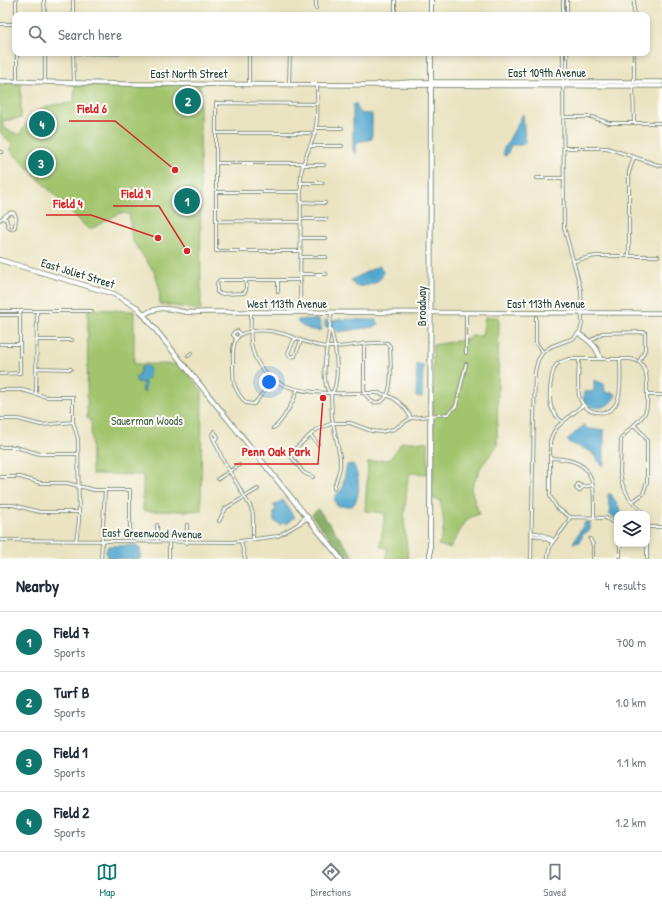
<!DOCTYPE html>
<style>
:root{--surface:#fff;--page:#f2f2f3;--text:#1f2937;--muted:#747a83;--line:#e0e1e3;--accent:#0f766e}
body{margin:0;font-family:"Patrick Hand",sans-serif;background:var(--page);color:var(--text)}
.controls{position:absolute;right:12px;bottom:12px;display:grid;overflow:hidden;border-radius:8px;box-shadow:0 2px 6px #0003}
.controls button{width:36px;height:36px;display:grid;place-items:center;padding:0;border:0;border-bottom:1px solid var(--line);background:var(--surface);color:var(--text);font:20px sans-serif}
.you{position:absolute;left:269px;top:382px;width:14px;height:14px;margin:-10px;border:3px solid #fff;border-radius:50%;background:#1a73e8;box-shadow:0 0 0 6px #1a73e833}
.badge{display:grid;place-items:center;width:26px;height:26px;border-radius:50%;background:var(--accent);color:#fff;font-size:13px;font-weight:700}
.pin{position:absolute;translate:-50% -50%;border:2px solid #fff;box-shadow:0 1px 4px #0006}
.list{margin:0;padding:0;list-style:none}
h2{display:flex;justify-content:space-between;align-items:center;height:52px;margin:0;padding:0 16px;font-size:17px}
h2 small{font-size:13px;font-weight:400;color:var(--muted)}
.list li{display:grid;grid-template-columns:26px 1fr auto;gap:12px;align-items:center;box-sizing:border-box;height:60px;padding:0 16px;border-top:1px solid var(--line)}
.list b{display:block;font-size:15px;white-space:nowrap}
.list p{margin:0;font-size:13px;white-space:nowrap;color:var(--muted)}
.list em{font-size:13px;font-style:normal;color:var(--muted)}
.icon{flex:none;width:22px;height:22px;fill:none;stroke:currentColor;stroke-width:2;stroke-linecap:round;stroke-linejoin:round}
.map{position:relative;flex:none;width:662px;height:559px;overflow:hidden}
.search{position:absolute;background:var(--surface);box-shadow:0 2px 6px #0003;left:12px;right:12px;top:12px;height:44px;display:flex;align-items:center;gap:10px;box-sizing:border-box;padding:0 14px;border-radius:8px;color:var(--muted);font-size:15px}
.sheet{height:292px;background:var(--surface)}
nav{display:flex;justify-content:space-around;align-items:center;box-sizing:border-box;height:56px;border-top:1px solid var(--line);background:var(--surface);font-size:11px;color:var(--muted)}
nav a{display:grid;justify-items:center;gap:2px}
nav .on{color:var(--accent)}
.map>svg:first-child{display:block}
</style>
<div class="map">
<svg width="662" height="559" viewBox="0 0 662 559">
<rect width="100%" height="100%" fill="#fdfcf7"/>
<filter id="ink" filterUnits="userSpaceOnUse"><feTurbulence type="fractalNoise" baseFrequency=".025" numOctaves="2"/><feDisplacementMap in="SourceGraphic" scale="8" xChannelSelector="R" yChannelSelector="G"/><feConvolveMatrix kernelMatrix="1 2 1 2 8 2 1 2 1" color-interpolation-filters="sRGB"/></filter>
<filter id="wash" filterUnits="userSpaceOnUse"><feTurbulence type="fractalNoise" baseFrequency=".012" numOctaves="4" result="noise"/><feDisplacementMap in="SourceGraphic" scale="16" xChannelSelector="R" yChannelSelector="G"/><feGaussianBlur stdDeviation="0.9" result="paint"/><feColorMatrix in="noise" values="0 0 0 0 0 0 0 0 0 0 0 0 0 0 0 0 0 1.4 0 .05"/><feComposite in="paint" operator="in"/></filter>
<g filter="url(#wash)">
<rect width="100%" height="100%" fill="#eae3c1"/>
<path fill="#a2c46d" stroke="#608050" d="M0 83H21V118L2 121 4 128 19 135C38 107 40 105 74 103L75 84 123 86 200 84 201 310 160 304 159 287 155 273 132 240 129 214 120 213 89 230 10 150 13 145 0 132Z
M88 309 134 311V364H180L202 391 201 511H143V475L92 474 91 420 87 418Z
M485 317H499L497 446 481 467 471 489 479 514 467 519 450 548 438 545C447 530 443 516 440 500L433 499V345L469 339V336H482Z
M402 442H428V474L411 473 408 478 404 519 408 559H386L387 548 380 547 385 513 365 511 368 462 390 459Z"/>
<path fill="#81aa60" stroke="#50744a" d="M318 509 355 558 356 559H347L311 515Z"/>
<path fill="#53a7cf" stroke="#397282" d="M356 103 359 113 372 114V139L357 142 355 154 353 150V105Z
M523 114 525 143 521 145H511L507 155 504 156 503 150 506 145Z
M378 266H380L383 272C382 284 365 287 355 286L351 280Z
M306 319 319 320 322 330C316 333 302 327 297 322L298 320Z
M341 319 376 320 379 324 374 327 338 332 334 327H325V320L329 322Z
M417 364 423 365 422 397H416Z
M145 366 149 367 150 371 148 378 144 381 146 385 144 393 142 390 143 383 137 382 135 378 139 375 141 367Z
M594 380 604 384 605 392 616 394C609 415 578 410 584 392L594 391Z
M584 425 588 429 604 430V465L603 466 590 451 568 442V439Z
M353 464C359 473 362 498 352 506H337L334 500 336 495 342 489 347 465Z
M608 494H611L623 514H617V519L610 515Z
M283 500 295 518H291L290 522 286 524 283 522 281 525 274 521V511L277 509 273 506Z
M585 522H590V530L583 534 580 542 573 543Z
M134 545 140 548V559L107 558 106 551 108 546Z"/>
</g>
<g filter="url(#ink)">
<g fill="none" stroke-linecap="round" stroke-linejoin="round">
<defs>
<path id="street" d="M16 0V15
M44 0 45 15
M73 0V15
M316 0V8
M395 0V15
M563 0V15
M567 15V0
M634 15V0
M0 24H15
M17 53V81
M45 53V81
M73 53 119 54
M73 53 74 81
M634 81V53
M567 82V53
M249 83V53
M289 83 290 53
M633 86 634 122
M565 117H592L609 123H662
M316 128H342
M216 133H315
M310 146H342
M564 148H607L661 166
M0 152H2
M216 163H303
M302 165H324
M537 178H564
M300 183H323
M216 192H300
M300 202 325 203
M301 219H326
M0 220C4 217 9 211 14 213L16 217 15 227 12 229 9 228 6 219 3 218
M216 221 300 222
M300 238H326
M301 251H216V103L317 104
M629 256V172L634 157
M301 257H326
M574 261 595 256H658
M301 274H326
M246 280V290L244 293 220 294 217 292V283L220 280H301
M278 292V280
M0 311H92
M251 312C251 322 250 333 251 343 261 403 333 392 377 393 394 395 404 404 411 418
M300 312 301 174C303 159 310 149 314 135 319 120 317 101 317 85
M0 315H20
M331 330C336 349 340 371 334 390L331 393 332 418 340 457V468L334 488
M579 333C590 340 599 346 601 359
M578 334C588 341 597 347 599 359
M236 338 233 335 234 332 238 331 240 334
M295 338 288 353 290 357 295 356 301 341
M36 340H72
M589 342 602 333 645 332V350L639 362
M0 344H20
M543 352 552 346 574 338 580 331 582 324 581 290 564 227 563 53
M466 353V313
M188 356 191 353
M579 359C579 372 576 388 580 399 583 406 589 411 596 412 626 417 620 377 620 359
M36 368 71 369
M0 374 20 373V311
M274 379 254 404 246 403C232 388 233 381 233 361 233 354 232 344 237 338 244 328 270 330 280 333 297 337 309 346 327 347 347 348 367 341 387 343L390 346C390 361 397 408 372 402L364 393V343
M0 390H22L47 397H73V422L78 439 79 521 76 541
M329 392C318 377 331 332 331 313
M36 393 37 311
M647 395H662
M0 419H18L41 425 73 422
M562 422C558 418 554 414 552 409 548 399 550 370 558 363L569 359H630C649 361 647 380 647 394 647 401 648 407 645 413 639 423 627 429 621 439L620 473 622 483 629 498 644 514
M273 428C281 425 295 399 297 390
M311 436 318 444
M214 440 218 437 214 431 212 435 223 460 250 506 253 514V538
M0 447H15L40 454H78
M550 458C596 459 594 480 594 518
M0 477H20L41 483H67L94 490H130V541
M313 477 304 473 289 454 316 430 333 423H350L372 431 381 432 394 429 411 418 448 414 456 406 466 364
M218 479 239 465
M583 487 578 484 576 488 579 491 583 487 593 485
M633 501 643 494 647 482V441L643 434 634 425
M0 505H13L40 512H78
M570 517 606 518 617 525
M219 521 226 508 258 489
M299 523 306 516
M647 524V535
M157 525V542
M647 527H662
M531 532 542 534 553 540
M531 535 540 536 552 542
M590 539 593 545V559
M0 540 233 542 278 536 307 519
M241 541 245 559
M187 543V525
M101 559 105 490
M169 559V543
M531 559 535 371 538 360 543 352 536 343V317
M548 559C548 538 564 534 570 517L557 508 550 496V441L553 433 558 426 583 405
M620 559V544
M647 559V544"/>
<path id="secondary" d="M0 81 125 84 662 86
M378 84 412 82H662
M145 314C160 305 169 309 185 312 192 313 200 312 207 312L662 313"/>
<path id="primary" d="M431 0V15
M0 260 114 294 138 308 341 559
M430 559 431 53"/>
</defs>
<use href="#street" stroke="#84907a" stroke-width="4"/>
<use href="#secondary" stroke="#84907a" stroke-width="5.5"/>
<use href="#primary" stroke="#84907a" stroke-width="6"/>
<use href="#street" stroke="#fff" stroke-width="2"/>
<use href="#secondary" stroke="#fff" stroke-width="3.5"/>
<use href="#primary" stroke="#fff" stroke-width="4"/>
</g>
</g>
<g text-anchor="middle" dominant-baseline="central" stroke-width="4" stroke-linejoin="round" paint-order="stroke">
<g font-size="12" fill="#1f3d34" stroke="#fdfcf7">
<text x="547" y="72">East 109th Avenue</text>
<text x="189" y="73">East North Street</text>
<text transform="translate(78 273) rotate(17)">East Joliet Street</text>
<text x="287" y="303">West 113th Avenue</text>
<text x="546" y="303">East 113th Avenue</text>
<text transform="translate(421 306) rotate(-90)">Broadway</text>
<text transform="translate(152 533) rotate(1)">East Greenwood Avenue</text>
</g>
<g font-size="12" fill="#405f42" stroke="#fdfcf7">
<text x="147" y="420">Sauerman Woods</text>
</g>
</g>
<path fill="none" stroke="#d62828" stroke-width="1.5" d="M175 170L115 121H69M187 251L159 206H113M158 238L91 215H46M323 398L318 464H234"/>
<g fill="#d62828" stroke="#fdfcf7" stroke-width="1.5">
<circle cx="175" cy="170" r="4"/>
<circle cx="187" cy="251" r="4"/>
<circle cx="158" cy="238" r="4"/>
<circle cx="323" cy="398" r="4"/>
</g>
<g font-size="13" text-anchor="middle" font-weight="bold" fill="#d62828" stroke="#fdfcf7" stroke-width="4" stroke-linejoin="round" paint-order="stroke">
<text x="92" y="113">Field 6</text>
<text x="136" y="198">Field 9</text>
<text x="68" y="208">Field 4</text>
<text x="276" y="456">Penn Oak Park</text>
</g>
</svg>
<div class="controls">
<button><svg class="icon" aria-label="layers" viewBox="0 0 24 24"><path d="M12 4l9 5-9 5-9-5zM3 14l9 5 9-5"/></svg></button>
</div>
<div class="you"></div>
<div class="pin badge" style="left:187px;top:201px">1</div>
<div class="pin badge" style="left:188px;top:101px">2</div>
<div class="pin badge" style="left:41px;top:163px">3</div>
<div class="pin badge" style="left:42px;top:124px">4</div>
<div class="search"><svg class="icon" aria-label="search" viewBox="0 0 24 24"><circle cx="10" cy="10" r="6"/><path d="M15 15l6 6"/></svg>Search here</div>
</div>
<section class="sheet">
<h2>Nearby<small>4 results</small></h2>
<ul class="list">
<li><span class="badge">1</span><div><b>Field 7</b><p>Sports</p></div><em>700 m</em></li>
<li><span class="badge">2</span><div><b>Turf B</b><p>Sports</p></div><em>1.0 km</em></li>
<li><span class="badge">3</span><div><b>Field 1</b><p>Sports</p></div><em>1.1 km</em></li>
<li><span class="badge">4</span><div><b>Field 2</b><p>Sports</p></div><em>1.2 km</em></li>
</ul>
</section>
<nav>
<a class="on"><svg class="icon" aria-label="map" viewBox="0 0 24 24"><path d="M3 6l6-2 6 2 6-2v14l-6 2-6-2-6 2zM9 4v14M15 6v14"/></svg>Map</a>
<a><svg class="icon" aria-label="directions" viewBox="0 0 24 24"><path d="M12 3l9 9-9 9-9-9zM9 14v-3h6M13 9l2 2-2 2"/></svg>Directions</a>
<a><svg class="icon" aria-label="saved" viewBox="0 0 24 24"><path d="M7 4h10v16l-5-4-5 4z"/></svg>Saved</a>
</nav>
